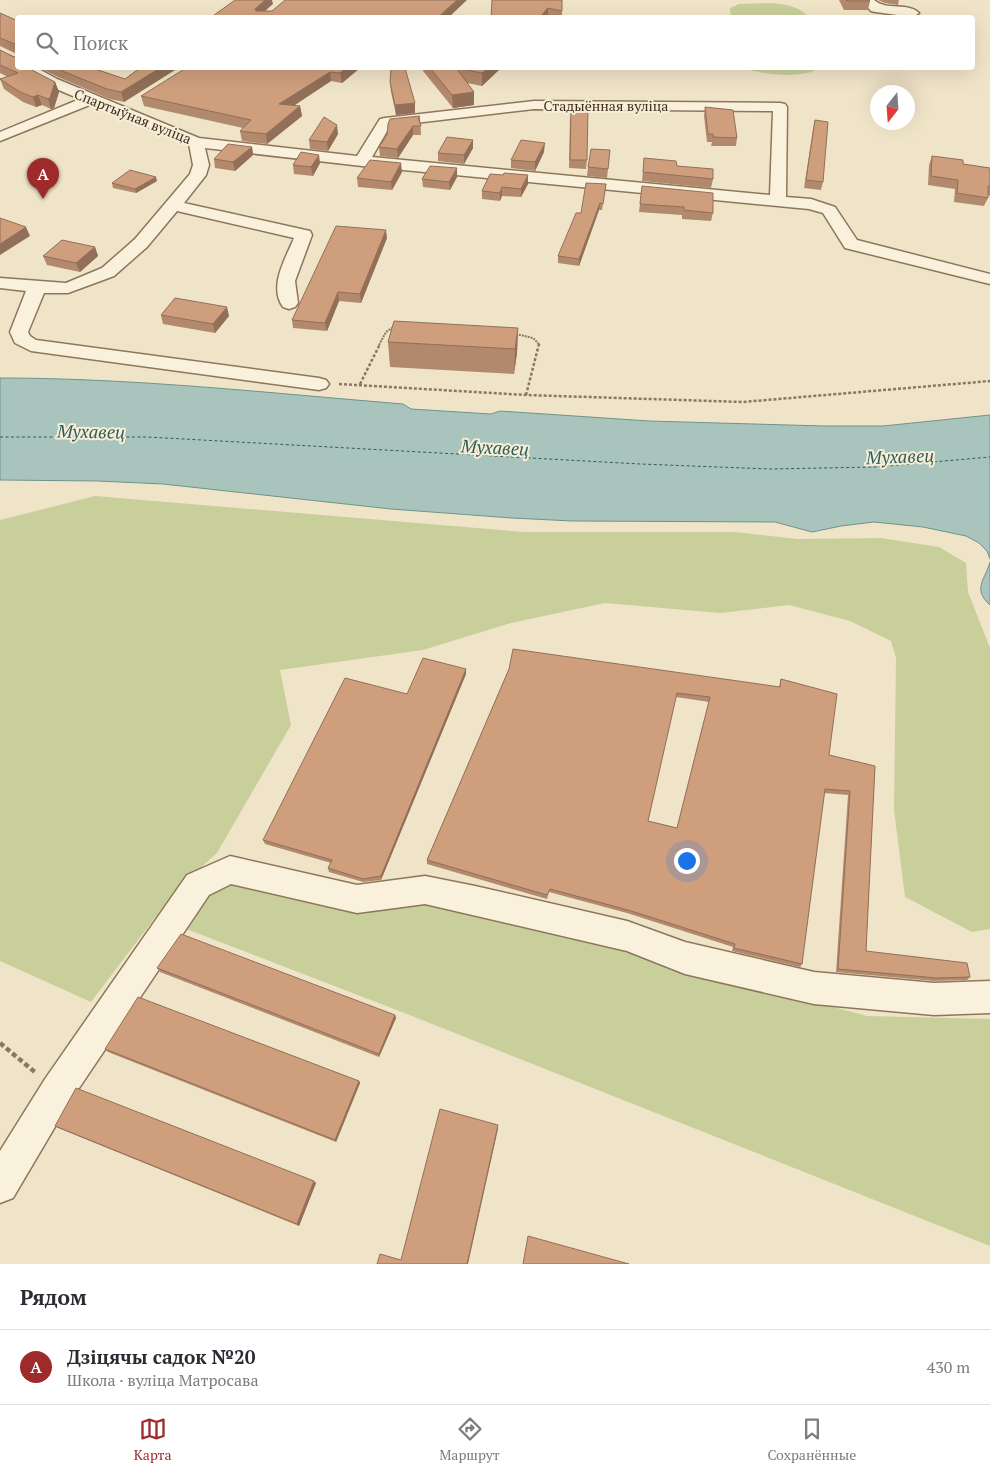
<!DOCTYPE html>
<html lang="ru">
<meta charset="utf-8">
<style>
:root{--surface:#fff;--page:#f2f2f3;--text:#2b2b33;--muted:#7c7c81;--line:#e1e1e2;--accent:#9e2a2b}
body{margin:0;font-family:"PT Serif",serif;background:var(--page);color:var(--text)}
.compass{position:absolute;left:870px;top:85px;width:45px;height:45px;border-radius:50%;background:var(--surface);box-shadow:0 5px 20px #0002;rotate:197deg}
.you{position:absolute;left:686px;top:860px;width:18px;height:18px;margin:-12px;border:4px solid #fff;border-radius:50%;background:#1a73e8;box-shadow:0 0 0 8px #1a73e833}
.badge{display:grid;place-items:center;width:32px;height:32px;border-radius:50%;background:var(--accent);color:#fff;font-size:16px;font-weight:700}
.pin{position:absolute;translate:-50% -41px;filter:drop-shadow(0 1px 2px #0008)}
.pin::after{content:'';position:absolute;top:26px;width:18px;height:15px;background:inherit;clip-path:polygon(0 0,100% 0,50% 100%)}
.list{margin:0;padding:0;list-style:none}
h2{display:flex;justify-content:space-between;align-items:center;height:65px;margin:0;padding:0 20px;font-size:21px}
h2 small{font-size:16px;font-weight:400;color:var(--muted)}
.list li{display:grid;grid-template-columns:32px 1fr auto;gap:15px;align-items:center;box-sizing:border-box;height:75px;padding:0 20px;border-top:1px solid var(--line)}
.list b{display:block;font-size:19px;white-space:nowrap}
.list p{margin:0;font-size:16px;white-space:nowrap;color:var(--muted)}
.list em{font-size:16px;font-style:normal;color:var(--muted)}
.icon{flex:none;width:28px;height:28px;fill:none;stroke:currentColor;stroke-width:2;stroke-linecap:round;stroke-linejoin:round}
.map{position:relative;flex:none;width:990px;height:1264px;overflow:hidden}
.search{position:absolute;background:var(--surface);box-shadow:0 5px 20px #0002;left:15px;right:15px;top:15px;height:55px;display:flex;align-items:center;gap:12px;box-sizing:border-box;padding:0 18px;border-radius:5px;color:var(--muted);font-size:19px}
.sheet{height:140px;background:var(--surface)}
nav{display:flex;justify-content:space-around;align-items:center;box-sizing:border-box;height:70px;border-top:1px solid var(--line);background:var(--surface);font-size:14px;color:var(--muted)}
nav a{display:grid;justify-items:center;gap:2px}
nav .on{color:var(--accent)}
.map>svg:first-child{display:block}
</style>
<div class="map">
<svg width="990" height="1264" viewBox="0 0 990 1264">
<rect width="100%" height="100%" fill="#f0e4c8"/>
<path fill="#c9cf9b" d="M771 3C784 4 800 6 808 17H731L730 8 739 4Z
M743 68H818C804 80 760 74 743 68Z
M95 496 524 532H736L797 539 881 538 939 547 966 563 968 592 990 648V929L972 932 905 897 894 810 896 658 891 641 850 621 789 605 720 613 605 603 511 623 423 650 280 670 291 725 217 853 176 890 91 1002 0 961V520Z
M228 878 345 910 449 904 867 1016 990 1019V1246L412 1016 176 925Z"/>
<path fill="#a9c4bc" stroke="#6f938a" d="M0 378C134 378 269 393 403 404L411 409 491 414 500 411 649 421 824 426H883L990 415V559L987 551 979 543 966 536 923 527 874 522 841 526 812 532 775 522 572 521 512 518 391 509 163 484 98 481 0 480Z
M990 562V605C972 589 985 580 990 562Z"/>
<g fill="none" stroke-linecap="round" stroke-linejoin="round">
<path stroke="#2f5d5a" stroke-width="1" stroke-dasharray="3 2.5" stroke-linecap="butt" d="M0 437H147L640 464 770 469 875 467 990 457"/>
<defs>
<path id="minor" d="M861 0H874C886 11 909 2 919 13L913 17 875 12 871 11Z
M22 68H37L57 79 199 138 357 156 380 119 385 118 534 101 780 103 785 104 787 107 786 197 811 199 835 207 857 240 990 274V284L845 248 823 213 809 209 362 166 205 148 209 165 206 175 184 203 310 231 312 235 295 281 298 303 295 307 289 309 283 307C268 286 286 258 294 238L177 211 147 247 114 276 68 293H44L28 332 30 336 36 340 319 378 326 380 329 384 326 388 319 390 31 351 15 343 10 332 26 291 0 288V278L66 283 102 268 135 239 190 174 193 165 189 144 92 104 0 141V132L80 99 47 85 23 71ZM534 109 773 111 770 195 372 157 390 126Z
M230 856 357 885 425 876 475 886 627 921 685 942 814 972 934 983 990 981V1013L934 1015 814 1004 685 974 627 951 425 904 357 913 231 884 209 895 69 1103 13 1198 0 1203V1151L45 1079 187 875Z"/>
</defs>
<use href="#minor" stroke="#8d765c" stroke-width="3"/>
<path stroke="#8d765c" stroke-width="2" stroke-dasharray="2 1" stroke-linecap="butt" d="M516 334 533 338 540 345
M379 345 386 332 395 326"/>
<path stroke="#8d765c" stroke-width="2.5" stroke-dasharray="3 2" stroke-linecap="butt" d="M339 384 526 395 743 402 990 381
M360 384 380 344
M526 395 539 344"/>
<path stroke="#8d765c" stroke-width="4.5" stroke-dasharray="5 3" stroke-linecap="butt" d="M0 1043 36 1073"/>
<use href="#minor" fill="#faf1dc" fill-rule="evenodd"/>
</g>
<path fill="#b2896c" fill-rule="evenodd" d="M562 0V18H491Z
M839 0H869L870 1 868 10H844Z
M878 0H899L898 5 885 3Z
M0 13 18 21V68L55 82 59 92 54 108 51 109 42 105 36 107 23 102 4 89 0 79 8 77 0 73V50L14 57 17 55V54L0 46Z
M40 68H92L125 79 140 68H178L124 102 110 99 58 77Z
M360 68 342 83 331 81 295 105 300 106 302 116 267 144 242 141 240 131 243 128 144 106 141 96Z
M423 68H501L482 86 467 83 474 92V105L453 108 423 71Z
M390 82 415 113 396 115 391 92Z
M705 107 737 138 736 146H711L712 142H707L704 116Z
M420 116 421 135H413L398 158 380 156 379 147Z
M570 117 587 160 586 169 569 168Z
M815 120 823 182 821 190 804 188 813 129Z
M338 134 328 151 310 149 309 140Z
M473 140V148L464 164 438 161V153Z
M252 147 253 155 235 171 215 168 214 159Z
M610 150 607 178 587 176 588 167Z
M544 152 535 171 511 168V160Z
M932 156 963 164 990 168V196L988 195V198L984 206 954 202 955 189 928 185 929 165Z
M644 158 677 166 713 179 711 188 642 181Z
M320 163 313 176 294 174 293 165Z
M457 168V177L450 190 423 187 422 179Z
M402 172 392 190 358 187 357 178Z
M503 175H528V184L521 197 502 196 500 201 482 199V191Z
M157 181 136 193 113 188 112 183Z
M606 184 602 210H599L579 266 558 263V256L581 213Z
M642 186 713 213 711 221 682 219V215L639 212Z
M387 238 361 303 339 301 327 331 293 328 292 320Z
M95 247 98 256 80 272 47 265 43 256Z
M161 315 229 316 215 333 163 324Z
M518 328 517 353 514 374 390 367 388 342Z
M466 669V674L381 880 363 882 329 872 328 868 331 863 265 844 263 840 407 694Z
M509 669 779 687 781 679 829 755 875 766 866 951 970 977 967 980 934 981 836 972 848 795 824 793 802 964 800 967 732 951 733 947 627 913 549 892 547 899 427 864V860ZM676 697 709 702 677 828 648 821Z
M157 968 395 1015 396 1018 379 1057 160 972Z
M105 1049 359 1081 360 1083 336 1142 108 1052Z
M55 1126 316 1183 299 1226 58 1128Z"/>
<path fill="#916f58" d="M265 0H272L273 4 257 18 255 9Z
M457 0H467L448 18H437Z
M548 8V18H539Z
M160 68H178L124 102 121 92Z
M347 68H360L342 83 340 73Z
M488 68H501L482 86V73Z
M330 72 331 81 281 114 279 104Z
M55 82 59 92 54 108 51 109 48 99Z
M474 92V105L453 108 452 95Z
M38 95 42 105 36 107 33 97Z
M415 103V113L396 115 395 105Z
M300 106 302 116 267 144 266 134Z
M337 125 338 134 328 151 327 142Z
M413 126V135L398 158 397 149Z
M473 140V148L464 164V155Z
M545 143 544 152 535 171V162Z
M252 147 253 155 235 171 233 162Z
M319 155 320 163 313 176 311 167Z
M401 163 402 172 392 190 391 182Z
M457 168V177L450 190 449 182Z
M528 175V184L521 197V189Z
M156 177 157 181 136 193 135 189Z
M502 187V196L500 201V193Z
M600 203 599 210 579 266V259Z
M26 227 30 236 0 255V244Z
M386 230 387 238 361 303 360 294Z
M95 247 98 256 80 272 76 263Z
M338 292 339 301 327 331 325 323Z
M227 307 229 316 215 333 213 324Z
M518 328 517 353 514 374 515 349Z
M466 669V674L381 880V876Z
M395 1015 396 1018 379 1057V1054Z
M359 1081 360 1083 336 1142 335 1140Z
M498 1125V1129L468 1264H467Z
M314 1181 316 1183 299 1226 297 1224Z"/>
<path fill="#cf9f7d" stroke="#916f58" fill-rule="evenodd" d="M235 0H265L255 9 256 11H272L285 0H457L437 18H210Z
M492 0H562V11L548 8 539 18H491Z
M846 0H869L870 1H847Z
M0 13 18 21V68H28L55 82 50 98 48 99 38 95 33 97 20 92 0 79 18 73 0 65V50L14 57 17 55V45L0 38Z
M55 68H92L125 79 140 68H160L121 92 107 89Z
M186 68H347L340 73 330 72 279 104 300 106 266 134 240 131 251 120 141 96Z
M391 68H405L415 103 395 105 390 82Z
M430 68H488L482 73 456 68 474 92 452 95Z
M705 107 733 110 737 138 713 137V134H708Z
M571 108 588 109 587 160H570Z
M420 116 418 118 421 126H413L397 149 379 147 387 135 388 124 390 119Z
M324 117 337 125 327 142 309 140Z
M815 120 828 122 823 182 806 180Z
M447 137 473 140 464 155 438 153Z
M521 140 545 143 535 162 511 160Z
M228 144 252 147 233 162 214 159Z
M591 149 610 150 608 169 588 167Z
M301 152 319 155 311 167 293 165Z
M932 156 963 160V164L990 168V186H988V198L957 193 958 180 931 176Z
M644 158 676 161 677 166 713 169V179L643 172Z
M370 160 401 163 391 182 357 178Z
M430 166 457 168 449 182 422 179Z
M130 170 156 177 135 189 112 183Z
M504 173 528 175 521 189 502 187 500 193 482 191 490 174 503 175Z
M586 183 606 184 603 204 600 203 579 259 558 256 576 213H581Z
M642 186 713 193V213L684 210V207L640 204Z
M0 218 26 227 0 244Z
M336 226 386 230 360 294 338 292 325 323 292 320Z
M62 240 95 247 76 263 43 256Z
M175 298 227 307 213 324 161 315Z
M394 321 518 328 515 349 388 342Z
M513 649 780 687 781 679 837 694 829 755 875 766 866 951 967 963 970 977 937 978 838 969 850 791 825 789 802 964 734 948 735 944 628 910 550 889 547 895 427 860 509 669ZM677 693 710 697 677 828 648 821Z
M423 658 466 669 381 876 363 879 328 868 332 860 263 840 345 678 407 694Z
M181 934 395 1015 379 1054 157 968Z
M138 997 359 1081 335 1140 105 1049Z
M76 1088 314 1181 297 1224 55 1126Z
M440 1109 498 1125 467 1264H377L380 1254 401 1260Z
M528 1236 629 1264H523Z"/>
<g text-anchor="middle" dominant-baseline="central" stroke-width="4" stroke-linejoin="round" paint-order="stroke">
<g font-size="14" fill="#3d2e20" stroke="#f7eed8">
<text x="606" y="105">Стадыённая вуліца</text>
<text transform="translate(133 116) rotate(22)">Спартыўная вуліца</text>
</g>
<g font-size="18" font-style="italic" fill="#2f5d5a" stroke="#f7eed8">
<text transform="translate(91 431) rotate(1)">Мухавец</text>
<text transform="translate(495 447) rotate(3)">Мухавец</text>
<text transform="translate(900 456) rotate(-2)">Мухавец</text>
</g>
</g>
</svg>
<svg class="compass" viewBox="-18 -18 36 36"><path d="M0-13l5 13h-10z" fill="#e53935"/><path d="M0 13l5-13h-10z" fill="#7c7c81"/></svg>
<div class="you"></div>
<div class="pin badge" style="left:43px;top:199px">A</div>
<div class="search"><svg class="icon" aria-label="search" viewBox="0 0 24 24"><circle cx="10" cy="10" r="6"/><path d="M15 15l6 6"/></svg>Поиск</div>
</div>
<section class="sheet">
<h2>Рядом<small></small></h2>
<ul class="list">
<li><span class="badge">A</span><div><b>Дзіцячы садок №20</b><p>Школа · вуліца Матросава</p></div><em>430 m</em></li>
</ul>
</section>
<nav>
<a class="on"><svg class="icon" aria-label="map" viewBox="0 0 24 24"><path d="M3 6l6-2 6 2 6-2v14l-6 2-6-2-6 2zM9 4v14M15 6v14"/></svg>Карта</a>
<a><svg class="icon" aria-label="directions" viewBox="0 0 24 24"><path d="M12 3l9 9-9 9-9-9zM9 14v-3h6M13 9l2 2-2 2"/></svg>Маршрут</a>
<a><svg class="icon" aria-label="saved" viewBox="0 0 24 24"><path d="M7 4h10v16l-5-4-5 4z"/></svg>Сохранённые</a>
</nav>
